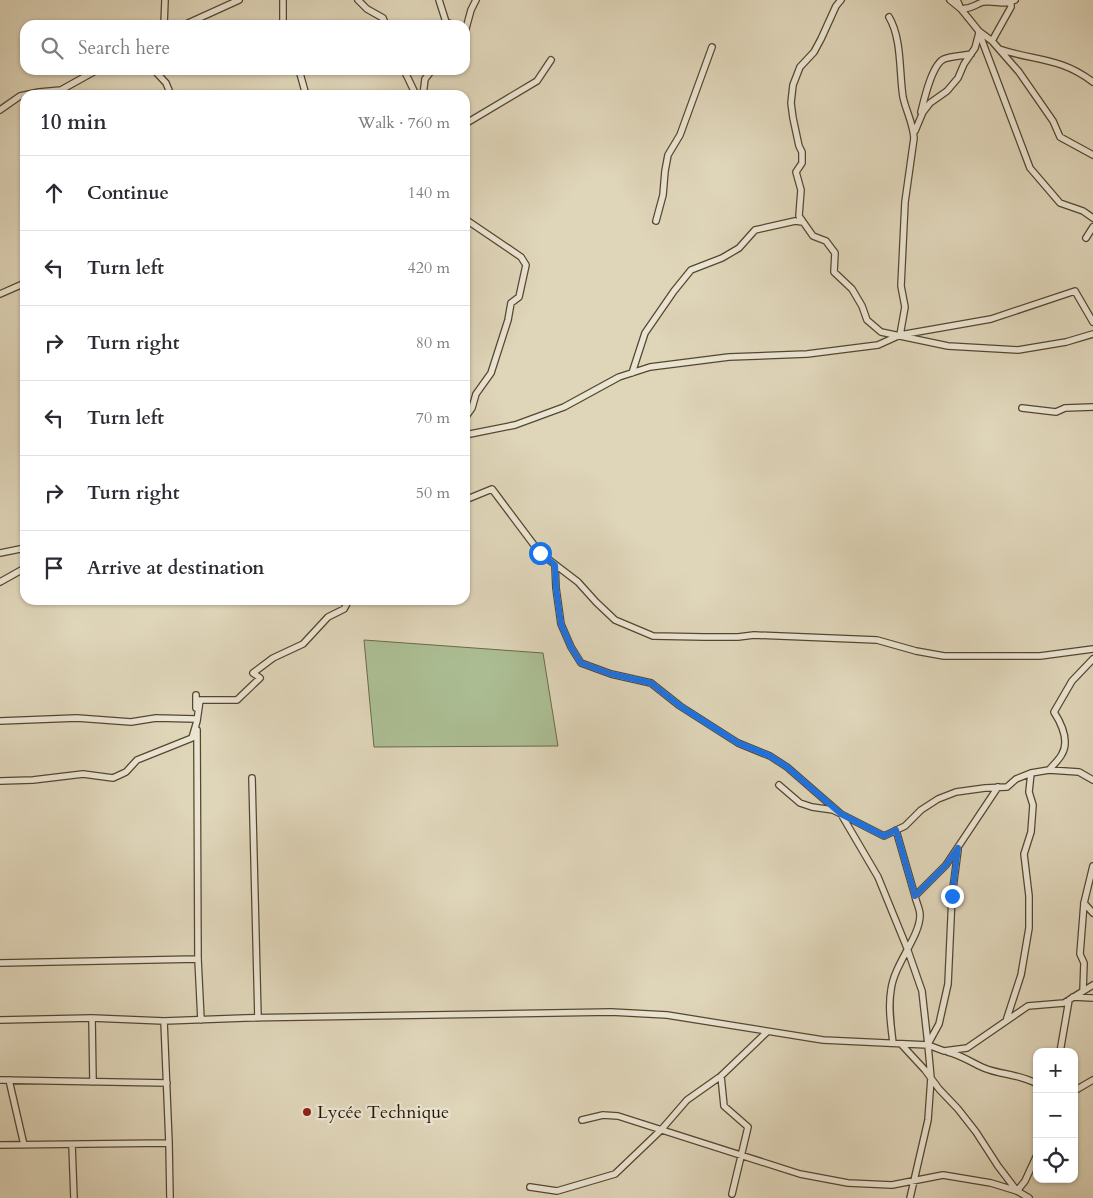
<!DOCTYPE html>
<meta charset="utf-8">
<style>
:root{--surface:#fff;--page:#f2f2f3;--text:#2b2b33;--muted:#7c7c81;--line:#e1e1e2}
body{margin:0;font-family:Cardo,serif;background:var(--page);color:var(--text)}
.controls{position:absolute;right:15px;bottom:15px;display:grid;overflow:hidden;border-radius:10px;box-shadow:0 1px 4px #0004}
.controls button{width:45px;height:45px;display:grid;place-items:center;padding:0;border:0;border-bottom:1px solid var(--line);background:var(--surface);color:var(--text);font:25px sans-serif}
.stop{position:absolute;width:15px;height:15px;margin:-11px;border:4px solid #1a73e8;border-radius:50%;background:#fff}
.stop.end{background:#1a73e8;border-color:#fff;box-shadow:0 1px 5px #0008}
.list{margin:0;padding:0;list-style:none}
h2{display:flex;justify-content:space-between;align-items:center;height:65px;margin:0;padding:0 20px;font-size:21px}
h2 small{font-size:16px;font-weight:400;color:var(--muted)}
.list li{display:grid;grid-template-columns:32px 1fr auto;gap:15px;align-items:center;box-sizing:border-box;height:75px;padding:0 20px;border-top:1px solid var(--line)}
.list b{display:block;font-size:19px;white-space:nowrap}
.list em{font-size:16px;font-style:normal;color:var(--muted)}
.icon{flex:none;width:28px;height:28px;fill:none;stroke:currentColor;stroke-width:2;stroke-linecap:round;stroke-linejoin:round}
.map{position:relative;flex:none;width:1093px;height:1198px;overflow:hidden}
.search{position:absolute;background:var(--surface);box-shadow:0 1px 4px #0004;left:20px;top:20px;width:450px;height:55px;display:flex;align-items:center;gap:12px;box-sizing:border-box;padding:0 18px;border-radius:15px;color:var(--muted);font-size:19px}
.panel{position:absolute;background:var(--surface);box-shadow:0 1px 4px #0004;left:20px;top:90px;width:450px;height:515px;border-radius:15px}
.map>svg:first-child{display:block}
</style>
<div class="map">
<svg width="1093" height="1198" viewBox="0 0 1093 1198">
<rect width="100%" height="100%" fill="#dfd5b9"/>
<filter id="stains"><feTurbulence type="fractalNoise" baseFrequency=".004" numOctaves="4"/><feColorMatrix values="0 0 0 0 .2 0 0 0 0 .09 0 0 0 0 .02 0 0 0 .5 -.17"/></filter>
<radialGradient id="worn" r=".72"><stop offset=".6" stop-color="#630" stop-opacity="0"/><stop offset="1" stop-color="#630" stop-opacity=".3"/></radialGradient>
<path fill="#acbe94" stroke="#6a6a4a" d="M364 640 543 653 558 746 374 747Z"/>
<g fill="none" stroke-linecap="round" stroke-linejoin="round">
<defs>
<path id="minor" d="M358 0 367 9 383 18 386 25
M439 0 446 22 453 25
M841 0 836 6 821 39 814 52 800 67 793 85 791 103 793 118 799 146 802 152V163L796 172 801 190 799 216 813 236 826 241 835 253 834 272 852 289 862 306 867 320 881 332 948 346 1018 350 1066 342 1093 334
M950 0 961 9C972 9 974 5 983 2 994 0 1006 6 1015 0
M957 0 961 9 978 30 1030 168 1060 203 1083 211 1093 218
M889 17C902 39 899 71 903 97 906 111 913 123 914 138L905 202 901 286 905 307 900 335
M164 25 165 0
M184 25 239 0
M283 25V0
M465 32 471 10 476 0
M980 32 992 41 1019 72 1053 121 1060 137 1093 155
M992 41 1011 7V1
M999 49C1035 61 1060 57 1093 82
M154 70 166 83 171 95
M299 70 306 95
M404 70 416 95
M423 95 425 79 432 70
M0 110 20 96 39 92 61 90 97 70
M921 112C924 100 932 64 944 59 952 56 963 56 971 54
M465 124 537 81 551 60
M915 131 923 112 930 103 947 91 958 78 964 64 975 48 979 33
M465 219 521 257 526 265 519 297 511 303 508 320 491 373 476 394 472 408 465 418
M656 221 663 195 665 171 668 155 680 135 712 47
M1086 238 1093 227
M0 294 25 283
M632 373 645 333 674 291 691 270 722 258 739 248 755 230 795 221 803 222
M1022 408 1056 412 1065 408 1093 407
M465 435 515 425 564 407 619 377 650 367 729 357 807 354 878 345 900 335 991 319 1075 291 1093 322
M465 500 492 489 540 553 578 582 596 602 615 620 653 636 704 637H738L754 635 877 640 916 651 944 656H1040L1093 649
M0 553 25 548
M555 565 556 588 561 624 571 647 581 663 611 674 651 683 680 706 738 743 770 756 787 767 841 814 878 877 907 948 922 991 928 1045 931 1078 928 1120 910 1198
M0 582 25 568
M196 695V708
M0 721 77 718 131 722 156 718 196 719
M197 730 198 959 201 1020
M1049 770C1053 765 1059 760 1062 754 1070 740 1061 723 1054 712L1072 681 1093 659
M252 778 258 1018
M0 781 33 780 83 774 113 778 126 772 137 760 192 738 197 721 200 700H237L260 678 253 673 273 658 303 644 328 617 344 609 349 600
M779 785 800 803 812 807 833 810 884 836 905 826 921 810 938 799 956 792 985 788 1007 787 1016 779 1031 773 1049 770 1079 772 1093 780
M896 830 915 896
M1084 903 1093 913
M0 963 198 959
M1083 991 1084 963 1080 954 1084 903 1093 866
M1073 997 1093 998
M92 1018 93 1082
M0 1020 92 1018 164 1021
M1006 1021 1021 975 1029 928V896L1024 854 1031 832 1033 805 1029 792 1031 773
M893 1043C891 1026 888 1007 891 990 894 964 920 937 920 915 920 909 916 902 915 896L946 865 998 787
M901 1044 925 1070 939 1089 958 1109 976 1132 998 1166 1017 1191 1025 1181 1037 1155
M928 1044 939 1024 948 984 952 896 958 850
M948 1052C961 1055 972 1063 984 1068 1001 1075 1020 1074 1037 1084
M1060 1052 1069 1000
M721 1076 724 1106 748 1127 732 1194
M0 1080 167 1083
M9 1080 24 1145
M1074 1091 1093 1080
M582 1120 603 1115 618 1116 800 1174 848 1183 892 1185 943 1175 991 1183 1017 1191 1029 1198
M169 1143 164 1021 245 1018 611 1012 667 1015 823 1040 928 1045 944 1051 967 1048 1028 1006 1064 1003 1093 985
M0 1145 169 1143 170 1198
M72 1145 74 1198
M530 1187 557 1191 615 1174 661 1130 687 1100 721 1076 767 1032"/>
</defs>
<use href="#minor" stroke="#55462e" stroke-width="8"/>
<use href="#minor" stroke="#eae4d2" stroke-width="5.5"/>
</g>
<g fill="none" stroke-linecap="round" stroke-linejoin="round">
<path stroke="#1a73e8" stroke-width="6" d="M540 553 555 565 556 588 561 624 571 647 581 663 611 674 651 683 680 706 738 743 770 756 787 767 841 814 884 836 896 830 915 896 946 865 958 848 952 896"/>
</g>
<circle fill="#8f2418" stroke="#eae4d2" stroke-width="2" cx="307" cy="1112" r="5"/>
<g text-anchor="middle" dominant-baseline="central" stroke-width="4.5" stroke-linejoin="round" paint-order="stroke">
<g font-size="18" fill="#271600" stroke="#eae4d2" text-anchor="start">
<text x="317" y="1112">Lycée Technique</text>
</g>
</g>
<rect width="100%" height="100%" filter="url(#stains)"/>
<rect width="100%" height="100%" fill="url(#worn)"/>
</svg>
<div class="controls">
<button>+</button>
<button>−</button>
<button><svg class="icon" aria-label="locate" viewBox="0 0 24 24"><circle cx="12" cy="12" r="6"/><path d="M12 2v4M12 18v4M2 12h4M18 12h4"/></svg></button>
</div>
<div class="stop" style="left:540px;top:553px"></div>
<div class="stop end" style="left:952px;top:896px"></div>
<div class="search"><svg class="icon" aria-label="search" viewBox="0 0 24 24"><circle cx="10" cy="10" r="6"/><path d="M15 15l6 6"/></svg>Search here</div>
<section class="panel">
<h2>10 min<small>Walk · 760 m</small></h2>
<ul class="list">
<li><svg class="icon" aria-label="ahead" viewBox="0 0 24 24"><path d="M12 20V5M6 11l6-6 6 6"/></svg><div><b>Continue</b></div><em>140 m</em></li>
<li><svg class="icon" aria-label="left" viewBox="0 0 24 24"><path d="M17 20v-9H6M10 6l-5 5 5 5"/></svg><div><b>Turn left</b></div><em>420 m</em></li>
<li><svg class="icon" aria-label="right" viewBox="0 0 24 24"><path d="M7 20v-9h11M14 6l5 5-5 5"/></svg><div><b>Turn right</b></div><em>80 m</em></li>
<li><svg class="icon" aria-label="left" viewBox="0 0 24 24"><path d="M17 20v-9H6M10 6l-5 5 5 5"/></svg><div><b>Turn left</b></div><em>70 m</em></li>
<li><svg class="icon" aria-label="right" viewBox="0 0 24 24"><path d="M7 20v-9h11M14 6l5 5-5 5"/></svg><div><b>Turn right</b></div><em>50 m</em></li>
<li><svg class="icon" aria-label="arrive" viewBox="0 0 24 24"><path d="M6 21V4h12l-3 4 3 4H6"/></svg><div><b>Arrive at destination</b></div></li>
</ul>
</section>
</div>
